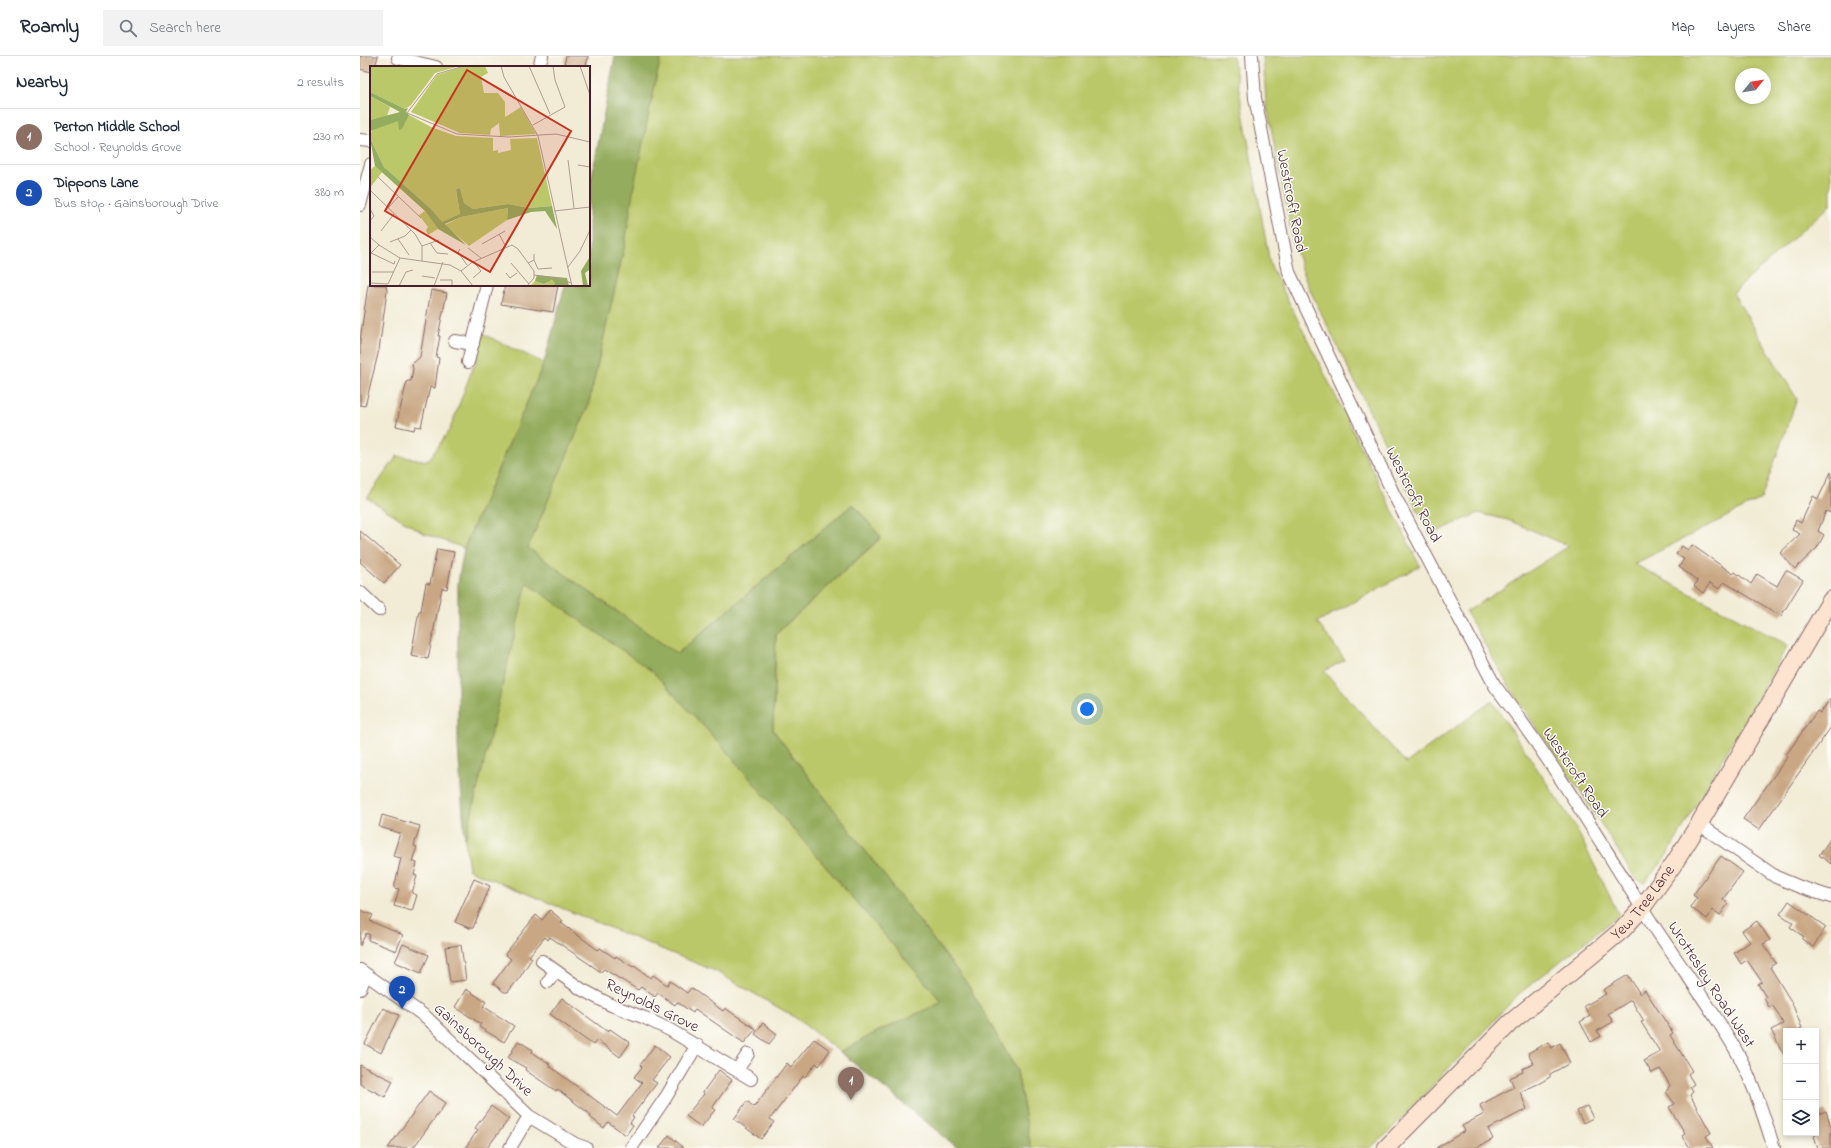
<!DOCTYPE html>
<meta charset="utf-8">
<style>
:root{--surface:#fff;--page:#f2f2f3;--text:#1f2937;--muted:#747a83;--line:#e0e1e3;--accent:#7c3aed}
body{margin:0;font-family:"Indie Flower",sans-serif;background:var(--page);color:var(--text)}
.controls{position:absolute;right:12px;bottom:12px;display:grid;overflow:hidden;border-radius:0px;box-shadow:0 2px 6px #0003}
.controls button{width:36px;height:36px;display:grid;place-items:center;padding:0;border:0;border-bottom:1px solid var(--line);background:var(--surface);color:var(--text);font:20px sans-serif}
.compass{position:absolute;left:1375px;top:12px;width:36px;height:36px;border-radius:50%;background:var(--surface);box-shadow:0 2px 6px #0003;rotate:60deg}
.you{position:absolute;left:727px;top:653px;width:14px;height:14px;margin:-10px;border:3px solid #fff;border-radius:50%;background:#1a73e8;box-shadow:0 0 0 6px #1a73e833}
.badge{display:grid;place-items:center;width:26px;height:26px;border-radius:50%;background:var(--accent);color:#fff;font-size:13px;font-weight:700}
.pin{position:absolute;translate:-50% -33px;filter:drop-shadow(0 1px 2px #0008)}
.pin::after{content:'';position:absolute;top:21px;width:14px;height:12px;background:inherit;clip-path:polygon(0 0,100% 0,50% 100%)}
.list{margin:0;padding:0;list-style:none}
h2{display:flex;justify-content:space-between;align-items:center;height:52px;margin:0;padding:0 16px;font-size:17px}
h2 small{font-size:13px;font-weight:400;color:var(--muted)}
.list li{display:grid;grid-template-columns:26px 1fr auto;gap:12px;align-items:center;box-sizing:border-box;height:56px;padding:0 16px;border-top:1px solid var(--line)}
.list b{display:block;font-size:15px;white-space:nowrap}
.list p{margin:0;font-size:13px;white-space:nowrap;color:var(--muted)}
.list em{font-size:13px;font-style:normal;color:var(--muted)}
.icon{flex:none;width:22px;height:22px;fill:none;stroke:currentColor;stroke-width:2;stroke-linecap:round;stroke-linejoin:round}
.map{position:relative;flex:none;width:1471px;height:1092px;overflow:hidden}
header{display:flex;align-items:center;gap:24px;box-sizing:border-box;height:56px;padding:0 20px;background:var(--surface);border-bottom:1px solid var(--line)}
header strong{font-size:19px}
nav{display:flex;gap:22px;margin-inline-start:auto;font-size:14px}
.search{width:280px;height:36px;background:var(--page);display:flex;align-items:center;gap:10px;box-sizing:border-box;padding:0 14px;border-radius:0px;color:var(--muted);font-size:15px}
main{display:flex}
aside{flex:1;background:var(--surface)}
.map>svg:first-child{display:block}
</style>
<header>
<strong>Roamly</strong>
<div class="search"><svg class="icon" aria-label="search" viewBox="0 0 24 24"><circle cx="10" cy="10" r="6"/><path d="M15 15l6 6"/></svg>Search here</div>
<nav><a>Map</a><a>Layers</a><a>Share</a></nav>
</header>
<main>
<aside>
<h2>Nearby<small>2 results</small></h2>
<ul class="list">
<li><span class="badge" style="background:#8d6e63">1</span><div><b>Perton Middle School</b><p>School · Reynolds Grove</p></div><em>230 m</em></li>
<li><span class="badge" style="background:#1a4fb4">2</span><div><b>Dippons Lane</b><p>Bus stop · Gainsborough Drive</p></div><em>380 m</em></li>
</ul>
</aside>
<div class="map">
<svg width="1471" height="1092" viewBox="0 0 1471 1092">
<rect width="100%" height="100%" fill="#fdfcf7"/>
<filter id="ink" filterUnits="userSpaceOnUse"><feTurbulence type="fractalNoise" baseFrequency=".025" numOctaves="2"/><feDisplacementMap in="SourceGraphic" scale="8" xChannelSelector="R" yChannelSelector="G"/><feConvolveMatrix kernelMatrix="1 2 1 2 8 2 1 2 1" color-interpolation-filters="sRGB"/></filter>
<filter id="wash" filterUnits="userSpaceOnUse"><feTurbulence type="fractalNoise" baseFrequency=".012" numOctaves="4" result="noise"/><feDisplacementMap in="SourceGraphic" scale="16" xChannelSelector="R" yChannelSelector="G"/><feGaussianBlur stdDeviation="0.9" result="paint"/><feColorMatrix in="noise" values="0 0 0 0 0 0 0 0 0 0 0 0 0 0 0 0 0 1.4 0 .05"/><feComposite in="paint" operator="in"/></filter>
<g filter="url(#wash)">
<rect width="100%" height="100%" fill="#f2ecd6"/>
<path fill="#bbc869" stroke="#82744a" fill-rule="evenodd" d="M297 0H873L910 208 1060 510 957 566 985 604 964 615 1046 707 1132 645 1214 768 1259 859 1159 938 1028 1077 1010 1092H671L657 1015 608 929 413 674 416 578 521 482 493 448 317 598 167 492 228 350 265 188 281 69Z
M903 0H1471V148L1373 237 1437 343 1401 443 1274 508 1428 589 1312 791 1303 805 1284 827 1275 822 1225 742 1154 639 1106 556 1209 490 1148 464 1118 457 1070 479 947 228 933 185 906 46ZM1381 18H1405V42H1381Z
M123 278 184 307 104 492 63 477 7 442 37 400 68 405 90 373 113 311 115 310Z
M166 526 293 615 361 689 583 947 517 976 480 996 433 960 355 915 109 814 105 785Z"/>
<path fill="#94ac5d" stroke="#6f6644" d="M255 0H301L274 130 265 188 228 350 168 492 317 598 493 448 521 481 416 578 413 674 608 929 657 1015 671 1092H598L480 996 517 976 582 946 361 689 293 616 167 527 105 785 98 690V527L104 492 184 307 205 229H229V135Z"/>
<g id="blocks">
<path fill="#c9a784" d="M0 0H18L15 11H11V16L0 13Z
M206 0H228L226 11H207L204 9Z
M8 229H26L27 235 19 294 5 350 0 349V284Z
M145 229H198L193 256 141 248Z
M71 234 87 237 78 280H80L76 301 79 302 75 332 70 331 61 371 55 370 54 374 36 370 47 325H51L53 313 52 308 60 301Z
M1471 416V457L1466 455 1458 475 1464 479 1457 492 1435 513 1420 497 1440 478 1432 474 1436 464 1441 467 1453 440 1458 443Z
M0 475 40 509 24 527 0 506Z
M1332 489 1373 518 1375 516 1391 528 1397 518 1417 530 1426 514 1443 524 1421 560 1364 526 1359 533 1350 527 1343 537 1334 530 1338 525 1319 511 1324 503 1316 498 1322 490 1328 494Z
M77 493 94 496 87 533 82 532 68 603 51 600 59 555H61L66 527 70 528Z
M1471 642V671L1399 774 1383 763 1428 700 1426 699 1457 655 1460 657Z
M22 759 60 770 54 790 57 791 52 805 57 807 54 819 57 820 52 837 57 839 52 855 34 850 39 833 34 832 41 802 33 800 40 777 19 771Z
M1471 782V808L1459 799Z
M1361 800 1383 816 1363 843 1368 848 1360 859 1353 854 1347 863 1330 851 1337 842 1333 839Z
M114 823 130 830 113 872H109L95 866Z
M1429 845 1466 871 1453 891 1442 883 1444 881 1430 871 1433 867 1420 858Z
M0 854 13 859 10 865 43 879 36 895 8 884 10 879 6 877 0 890Z
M190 854 203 865 201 867 238 894 240 892 255 902 256 900 273 911 274 910 291 922 293 919 307 929 310 925 327 937 331 932 363 955 365 952 396 973 384 987 335 953 333 957 317 946 315 949 298 937 295 941 281 931 278 934 244 913 241 916 190 881 188 884 185 881 169 900 172 902 160 921 148 936H144L133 927 151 903 145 898 176 859 182 864Z
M1397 865 1410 884 1403 888 1416 907 1410 911 1432 947 1442 972 1435 975H1426V1003L1411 974 1423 968 1419 959 1412 949 1409 951 1404 942 1406 941 1398 928 1402 926 1387 904 1381 908 1374 897 1390 886 1382 875Z
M43 888 69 899 61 917 35 906Z
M101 889 106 924 90 926 85 891Z
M1268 919 1280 938 1285 934 1313 977 1310 979 1332 1015 1328 1018 1334 1028 1330 1031 1333 1036 1330 1039 1351 1077 1346 1080 1353 1092H1330L1322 1079 1325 1077 1309 1051 1315 1048 1306 1036 1310 1029 1300 1013 1292 1017 1284 1005 1300 996 1281 966 1284 965 1271 944 1248 958 1253 966 1237 975 1241 980 1231 986 1220 966 1230 960 1224 950 1246 938 1243 934Z
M106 933 126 946 123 950 154 970 144 986 119 971 121 968 95 951Z
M202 942 248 976 250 973 270 987 260 1001 237 984 233 989 190 958Z
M23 952 39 959 21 997 5 988Z
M403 967 417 978 409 988 395 978Z
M454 983 470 994 459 1010 456 1007 445 1021 443 1020 410 1063 414 1066 401 1083 374 1063 387 1045 394 1051 427 1007 431 1011Z
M158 985 173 994 172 996 190 1008 188 1009 257 1060 282 1027 274 1021 282 1011 280 1009 295 989 310 1001 292 1024 297 1027 272 1060 274 1061 270 1067 273 1069 266 1079 248 1066 244 1072 230 1061 231 1059 197 1033 196 1035 165 1014 166 1012 148 1002Z
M1188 986 1191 992 1200 987 1210 1007 1190 1018V1021L1180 1027 1160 1036 1167 1053 1128 1073 1133 1083 1116 1092H1076L1105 1075 1102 1070 1124 1058 1120 1049 1154 1031 1150 1022 1163 1016 1162 1013 1174 1008 1168 997Z
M0 1009 33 1025 25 1041 0 1028Z
M359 1014 372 1024 352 1052 355 1054 341 1071 326 1060 344 1038 343 1036Z
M69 1035 86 1047 53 1092H28Z
M131 1050 149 1063 127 1092H105L118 1074 115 1072Z
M1227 1050 1233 1062 1223 1067 1217 1055Z
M1466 1055 1471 1070V1092H1458L1454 1080 1456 1079V1059Z
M309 1079 324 1092H299Z"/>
</g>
</g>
<g filter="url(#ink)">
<use href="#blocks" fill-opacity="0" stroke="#856767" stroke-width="1"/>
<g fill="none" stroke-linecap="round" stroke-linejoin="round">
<defs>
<path id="street" d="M892 0 895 42 929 216 1034 439 1135 630C1189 700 1235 777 1282 852 1312 899 1346 943 1374 991 1392 1021 1403 1058 1414 1092
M38 2 76 11
M179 11 182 0
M0 84 11 85
M0 149 11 108
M95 285 113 288
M108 306 127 229
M0 536 19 554
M1339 768 1416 821 1440 831 1471 841
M182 905 221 933 251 949 285 962 310 974 391 1023
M0 914 66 961 169 1060 215 1088 226 1092
M188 926 195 915
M0 933 6 918
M377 1014 388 998
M150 1092 169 1060
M271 1092 306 1041 337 989"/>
<g id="secondary">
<path id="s1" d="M1026 1092 1150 967 1262 874 1282 852 1313 809 1339 768 1471 544"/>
</g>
</defs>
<use href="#street" stroke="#856767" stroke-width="14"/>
<use href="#secondary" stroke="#856767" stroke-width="19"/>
<use href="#street" stroke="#fff" stroke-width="12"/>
<use href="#secondary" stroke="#fde4d0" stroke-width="17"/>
</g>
</g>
<g text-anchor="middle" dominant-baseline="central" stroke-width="3" stroke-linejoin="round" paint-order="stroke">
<g font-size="16" fill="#4a1f2b" stroke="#fdfcf7">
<text transform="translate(931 145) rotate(79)">Westcroft Road</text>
<text transform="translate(1053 439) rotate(63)">Westcroft Road</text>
<text transform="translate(1215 717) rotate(56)">Westcroft Road</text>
<text stroke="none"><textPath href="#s1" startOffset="356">Yew Tree Lane</textPath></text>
<text transform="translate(1351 929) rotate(57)">Wrottesley Road West</text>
<text transform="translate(292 950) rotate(26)">Reynolds Grove</text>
<text transform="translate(123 994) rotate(43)">Gainsborough Drive</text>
</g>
</g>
<g transform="translate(10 10)">
<rect width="220" height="220" fill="#f2ecd6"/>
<path d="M0 0H90L65 7 41 39 35 43 0 26ZM95 0H115L118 7 111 11 114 27H128L135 36V51L151 41 166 68 130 70 129 57 121 63 120 69 90 67 41 46 67 9ZM0 30 20 41 17 50 0 54ZM39 49 61 61 86 70 123 72V85L128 84V87L141 84 140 73 167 72 182 140 159 142 138 138 103 143 94 137 90 122 86 123 90 148 72 157 61 143 14 101 0 72 2 63ZM5 100 12 106 0 122V104ZM138 142 137 154 99 180 75 159 91 151ZM55 145 68 163 58 169 56 164 58 161 49 149ZM182 214 186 217 184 220H160L165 215 174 218Z" fill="#bbc869"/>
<path d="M0 26 35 43 38 42 36 46 39 49 32 63 29 64 28 55 0 65V54L30 46 0 30ZM0 72 14 101 61 143 72 156 90 148 86 123 90 122 94 137 103 143 138 138 159 142 182 140 187 163 175 145 161 146 137 154 138 142 91 151 75 158 96 179 87 174 68 163 55 145 5 100ZM219 192V204L215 207 218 220H213L211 205ZM167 209 197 212 199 220H184L185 217 182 214 174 218 165 215Z" fill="#94ac5d"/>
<path fill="none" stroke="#af9a92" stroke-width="1" d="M94 0 67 8 37 47 87 68 139 71 186 68 220 76M131 0 134 11 168 70 202 220M159 0 180 48M210 0 220 29M163 59 195 41 185 14 183 0M198 94 204 142M208 99 220 101M8 111 51 152M0 124 45 168 52 180V195M18 142 28 131M0 143 4 150 0 155M184 145 220 141M11 165 24 148M129 168 136 181M0 171 9 179 30 192 80 199 91 205 103 220M28 173 39 189M20 176 35 170 41 164M60 177 67 187 78 188M112 178 135 165M52 180 69 174M98 182 111 192M90 183 88 186 97 199M1 187 24 198 25 195M0 188 9 179M164 194 168 203 182 202M141 197 159 218M158 197 164 194V188M198 201 210 185 220 164M91 205 101 197 142 179 148 183 164 205V212L157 220M2 206H24M136 207 140 212 147 207M164 209 191 213 201 217M52 210 65 212M103 212 111 205 104 196M70 214H82V220M0 217 18 218 30 192M29 220 36 206 43 204M64 220 73 196"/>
<path fill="#c8321e" fill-opacity="0.15" stroke="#c8321e" stroke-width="2" d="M97 4 201 65 120 206 15 145Z"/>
<rect width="220" height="220" fill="none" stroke="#4a1f2b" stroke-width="2"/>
</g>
</svg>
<div class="controls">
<button>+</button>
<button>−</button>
<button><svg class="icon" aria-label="layers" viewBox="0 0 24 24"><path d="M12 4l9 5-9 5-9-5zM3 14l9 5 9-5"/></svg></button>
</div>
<svg class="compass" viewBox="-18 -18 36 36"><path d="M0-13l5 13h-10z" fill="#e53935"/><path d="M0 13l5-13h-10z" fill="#747a83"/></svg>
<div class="you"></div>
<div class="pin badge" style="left:491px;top:1044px;background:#8d6e63">1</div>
<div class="pin badge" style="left:42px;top:953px;background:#1a4fb4">2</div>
</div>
</main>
